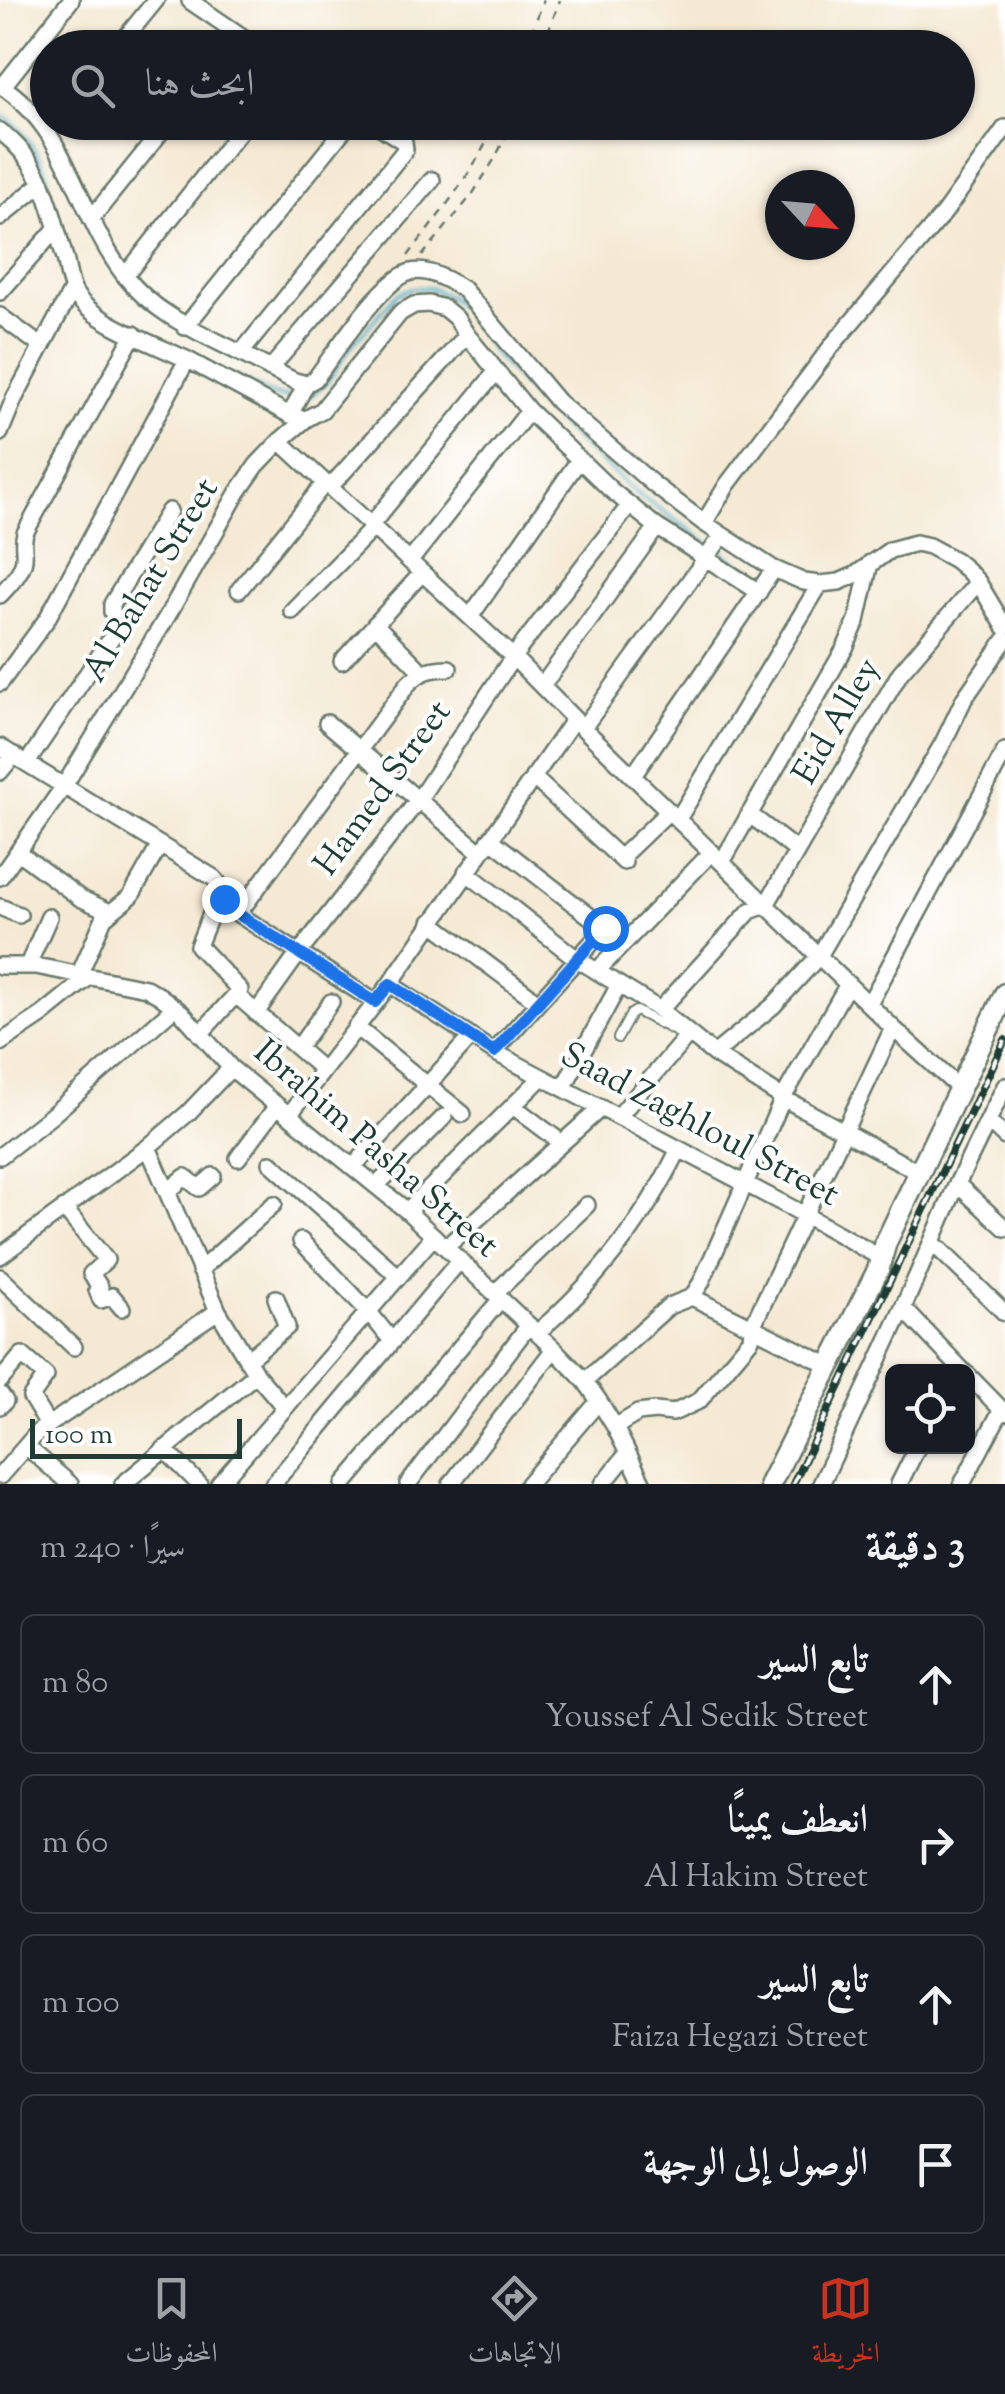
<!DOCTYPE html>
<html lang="ar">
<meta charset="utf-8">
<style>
:root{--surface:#171b24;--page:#20242c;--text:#f1f3f6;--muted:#9ea1a6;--line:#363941;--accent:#c8321e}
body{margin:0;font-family:"Sorts Mill Goudy",Amiri,serif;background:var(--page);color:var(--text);direction:rtl}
.controls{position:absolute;right:30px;bottom:30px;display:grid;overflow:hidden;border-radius:15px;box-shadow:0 2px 8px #0004}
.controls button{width:90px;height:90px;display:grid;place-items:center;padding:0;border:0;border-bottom:2px solid var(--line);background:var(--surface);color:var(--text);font:50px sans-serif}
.compass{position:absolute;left:765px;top:170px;width:90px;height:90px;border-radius:50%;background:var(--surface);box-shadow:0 2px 8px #0004;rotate:116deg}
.scale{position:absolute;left:30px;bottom:25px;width:212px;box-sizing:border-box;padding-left:10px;border:5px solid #1f3d34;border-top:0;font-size:28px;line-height:35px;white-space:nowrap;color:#1f3d34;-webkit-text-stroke:8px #fff;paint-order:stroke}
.stop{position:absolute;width:30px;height:30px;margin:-22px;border:8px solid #1a73e8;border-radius:50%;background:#fff}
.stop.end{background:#1a73e8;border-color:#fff;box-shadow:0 2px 10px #0008}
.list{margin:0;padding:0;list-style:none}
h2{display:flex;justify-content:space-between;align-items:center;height:130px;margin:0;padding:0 40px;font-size:42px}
h2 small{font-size:32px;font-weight:400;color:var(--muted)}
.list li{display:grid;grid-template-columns:65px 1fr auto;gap:30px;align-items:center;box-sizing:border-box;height:140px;margin:0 20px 20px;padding:0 20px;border:2px solid var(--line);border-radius:15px}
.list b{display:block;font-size:38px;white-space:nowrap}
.list p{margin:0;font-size:32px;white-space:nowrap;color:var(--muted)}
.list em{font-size:32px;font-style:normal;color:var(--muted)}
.icon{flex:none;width:55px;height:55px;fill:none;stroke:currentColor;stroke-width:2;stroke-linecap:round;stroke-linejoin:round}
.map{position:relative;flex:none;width:1005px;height:1484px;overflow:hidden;direction:ltr}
.search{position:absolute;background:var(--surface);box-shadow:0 2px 8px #0004;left:30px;right:30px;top:30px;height:110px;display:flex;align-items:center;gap:25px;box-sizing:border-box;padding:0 35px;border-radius:55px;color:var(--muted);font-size:38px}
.sheet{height:770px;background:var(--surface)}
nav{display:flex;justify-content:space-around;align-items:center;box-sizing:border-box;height:140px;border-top:2px solid var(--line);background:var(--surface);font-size:28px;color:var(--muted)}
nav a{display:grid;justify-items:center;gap:5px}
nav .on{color:var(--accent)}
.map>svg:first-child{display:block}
</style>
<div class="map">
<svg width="1005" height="1484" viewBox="0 0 1005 1484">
<rect width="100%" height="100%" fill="#fff"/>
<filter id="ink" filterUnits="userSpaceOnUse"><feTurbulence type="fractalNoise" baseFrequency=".01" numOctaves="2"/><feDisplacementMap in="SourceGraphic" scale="20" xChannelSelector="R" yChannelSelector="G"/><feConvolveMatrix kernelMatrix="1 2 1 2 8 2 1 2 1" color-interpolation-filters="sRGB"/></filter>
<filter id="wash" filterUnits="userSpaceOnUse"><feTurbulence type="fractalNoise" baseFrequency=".0048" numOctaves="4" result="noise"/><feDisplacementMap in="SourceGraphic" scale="40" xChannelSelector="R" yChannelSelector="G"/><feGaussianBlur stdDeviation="2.25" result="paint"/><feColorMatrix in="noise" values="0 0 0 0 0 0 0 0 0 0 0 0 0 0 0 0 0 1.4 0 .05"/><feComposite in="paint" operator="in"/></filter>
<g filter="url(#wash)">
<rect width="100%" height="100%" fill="#f4e9d3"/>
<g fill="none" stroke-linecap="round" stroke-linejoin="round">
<path stroke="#4db2cc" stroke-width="4" d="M0 115C23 127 40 155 48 180
M83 293 98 307
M235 377 273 395 291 398
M305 399 326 384 351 346 397 294 412 288H431L449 297 464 310 496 356 559 424 639 495 708 543
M716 548 749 571"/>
</g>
</g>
<g filter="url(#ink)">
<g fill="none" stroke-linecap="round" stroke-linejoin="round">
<defs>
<path id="lane" d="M618 1038 631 1014 636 1011 682 1035"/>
<path id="street" d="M190 1 259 48
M117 48 156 0
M0 85C71 131 76 213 125 276 156 315 197 331 240 353 258 362 276 372 295 381L306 384 315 379C334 354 382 279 411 272 429 268 448 280 463 289L558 402 653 484 704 523 774 569 804 582 820 584 839 582 855 575 890 550 916 543 929 546 955 560 967 570 978 582 1005 627
M3 86 71 0
M0 131C46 166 49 206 65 258 68 270 69 285 76 295 93 323 158 345 188 360 222 378 256 397 290 415L306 419 322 410 400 313 414 305 429 304 444 308 456 318 467 335 529 411 611 490 657 527 759 592
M0 218 42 183
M91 219 169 122
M125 276 247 122
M0 292 55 230
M0 316 41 346
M185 327 350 122
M241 353 405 150 404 142 373 122
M270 369 432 180
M290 415 306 384
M0 433 14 399 72 290
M280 441 513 657 583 728 893 1028 958 1087
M330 487 467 335
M704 523 727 485 834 343 944 213 1005 128
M371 525 496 372
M410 561 529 411
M239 590 325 483
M0 595C9 585 22 573 24 559 25 549 22 543 25 533L134 334
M292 611 373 528
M470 617 579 460
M375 624 422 672
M342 661 422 573
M0 683 47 619 187 360
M542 686 657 527
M327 723 480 852
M583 728 722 536
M0 747 214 878C225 889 224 902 238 914L375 1002
M27 763 118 628 119 622 112 612V604L169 511
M0 772 14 755
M633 776 774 569
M533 777 624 862
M749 814 797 851
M678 819 820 584
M490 839 605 928 494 1052
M18 852 80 898 110 912
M620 858 669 811
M722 862 845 648 857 621 870 563
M466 872 577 959 660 1010 714 1054 783 1098 918 1172
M0 877 64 786 165 620 238 492 257 465 280 441 306 419
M0 907 19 915
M238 914 408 684C420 671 432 668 449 668
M431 922 538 1002
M28 965 49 917
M0 966H36L146 988 160 996 182 1013 231 1068 407 1211 554 1349 585 1381 599 1401 615 1427 643 1484
M597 971 712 852
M79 975 104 918 131 896 160 845
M390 984 494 1052 805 1215 874 1254
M236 995 323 1070
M869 1004 1005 751
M660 1010 750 911 766 905 900 673 978 582
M256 1013 299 953 419 799 513 657 629 506
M356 1027 463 1114
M200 1034 240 990 198 946 221 889
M0 1043 42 1015 89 977
M298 1048 331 1002
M714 1054 773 1006 819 956 943 743 964 699 1005 640
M563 1088 619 985
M513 1106 562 1143
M289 1115 390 984 574 719
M618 1117 689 1034
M988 1121 1005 1137
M148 1147 218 1311 256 1374 285 1408
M0 1156 51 1116 175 1007
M238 1158 277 1106
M271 1163 398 1276
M353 1167 471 1037
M957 1184 1005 1228
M376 1186 444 1117
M167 1192 185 1177 199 1188 213 1176
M64 1208 106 1260 91 1274 100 1287 97 1290 101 1300 112 1296 122 1308
M407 1211 542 1077
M301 1241 368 1311 392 1341
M933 1243 1005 1313
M446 1247 601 1108
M0 1256 148 1147 188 1113 231 1068
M200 1270 274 1204
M0 1277 74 1347
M495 1293 587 1205
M692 1297 701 1283 783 1098 848 984
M692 1297 820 1361
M903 1308 964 1372
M537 1333C597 1281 644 1221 679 1149
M247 1360 287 1327 276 1298
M968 1375 1005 1413
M0 1381 22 1355 46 1376 31 1397 48 1425
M585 1381 669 1306 692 1297
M0 1394 5 1401 0 1406
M615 1427 638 1413 655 1411 673 1413 699 1401 751 1339 752 1327 893 1028
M27 1447 70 1484
M164 1449 199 1484
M0 1476 38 1432 218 1311
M123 1484 256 1374
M219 1484 434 1236
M273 1484 460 1260
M344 1484 501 1299
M408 1484 529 1325
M451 1484 554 1349
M528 1484 599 1401
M603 1484 628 1453
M821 1484 903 1308 957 1184 1005 1086
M899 1484 918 1446
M962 1484 1002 1409"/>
<path id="secondary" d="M770 1484 878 1270 886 1242 1005 994"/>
</defs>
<use href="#lane" stroke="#6a796c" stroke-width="12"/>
<use href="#street" stroke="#6a796c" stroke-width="20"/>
<use href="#secondary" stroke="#6a796c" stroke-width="25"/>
<path stroke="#6a796c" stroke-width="2.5" stroke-dasharray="8 8" stroke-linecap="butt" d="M525 48 544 0
M542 48 560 0
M408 256C442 210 472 176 496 122
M422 256 472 195 494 160 513 122"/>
<use href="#lane" stroke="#fff" stroke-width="8"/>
<use href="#street" stroke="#fff" stroke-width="15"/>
<use href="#secondary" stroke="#fff" stroke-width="20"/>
<defs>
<path id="rail" d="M793 1484 1005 1040"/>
</defs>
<use href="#rail" stroke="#1f3d34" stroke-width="8"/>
<use href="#rail" stroke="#fff" stroke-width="4" stroke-dasharray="11" stroke-linecap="butt"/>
</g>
</g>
<g fill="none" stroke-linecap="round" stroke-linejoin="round" filter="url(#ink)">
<path stroke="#1a73e8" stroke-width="12" d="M224 899 238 914 375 1002 390 984 494 1052 605 928"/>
</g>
<g text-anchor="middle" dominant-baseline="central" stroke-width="8" stroke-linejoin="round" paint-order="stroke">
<g font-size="35" fill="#1f3d34" stroke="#fff">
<text transform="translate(152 581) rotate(-59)">Al Bahat Street</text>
<text transform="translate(838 722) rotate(-60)">Eid Alley</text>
<text transform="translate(384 789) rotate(-54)">Hamed Street</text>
<text transform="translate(699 1126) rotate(28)">Saad Zaghloul Street</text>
<text transform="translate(375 1150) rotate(41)">Ibrahim Pasha Street</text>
</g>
</g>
</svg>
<div class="controls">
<button><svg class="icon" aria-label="locate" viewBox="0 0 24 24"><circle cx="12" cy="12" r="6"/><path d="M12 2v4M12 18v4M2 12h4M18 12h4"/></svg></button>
</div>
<svg class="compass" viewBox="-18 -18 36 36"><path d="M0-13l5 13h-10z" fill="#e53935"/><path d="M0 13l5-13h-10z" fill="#9ea1a6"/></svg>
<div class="scale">100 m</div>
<div class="stop" style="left:605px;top:928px"></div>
<div class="stop end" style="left:224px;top:899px"></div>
<div class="search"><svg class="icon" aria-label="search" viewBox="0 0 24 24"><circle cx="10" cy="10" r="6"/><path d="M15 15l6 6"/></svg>ابحث هنا</div>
</div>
<section class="sheet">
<h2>3 دقيقة<small>سيرًا · 240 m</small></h2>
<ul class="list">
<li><svg class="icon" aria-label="ahead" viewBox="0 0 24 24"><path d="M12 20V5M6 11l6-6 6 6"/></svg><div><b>تابع السير</b><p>Youssef Al Sedik Street</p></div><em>80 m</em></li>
<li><svg class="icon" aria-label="right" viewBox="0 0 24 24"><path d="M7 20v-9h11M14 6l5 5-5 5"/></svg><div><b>انعطف يمينًا</b><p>Al Hakim Street</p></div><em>60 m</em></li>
<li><svg class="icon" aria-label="ahead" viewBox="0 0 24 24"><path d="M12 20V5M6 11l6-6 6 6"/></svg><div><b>تابع السير</b><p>Faiza Hegazi Street</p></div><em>100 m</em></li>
<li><svg class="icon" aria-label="arrive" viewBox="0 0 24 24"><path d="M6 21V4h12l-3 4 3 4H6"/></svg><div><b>الوصول إلى الوجهة</b></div></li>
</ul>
</section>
<nav>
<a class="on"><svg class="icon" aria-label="map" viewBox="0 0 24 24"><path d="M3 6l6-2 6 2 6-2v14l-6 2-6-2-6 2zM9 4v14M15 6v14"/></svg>الخريطة</a>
<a><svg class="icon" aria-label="directions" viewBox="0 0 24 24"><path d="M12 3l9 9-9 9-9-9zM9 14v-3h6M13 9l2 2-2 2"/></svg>الاتجاهات</a>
<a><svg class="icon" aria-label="saved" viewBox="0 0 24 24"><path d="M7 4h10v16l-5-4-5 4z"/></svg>المحفوظات</a>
</nav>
